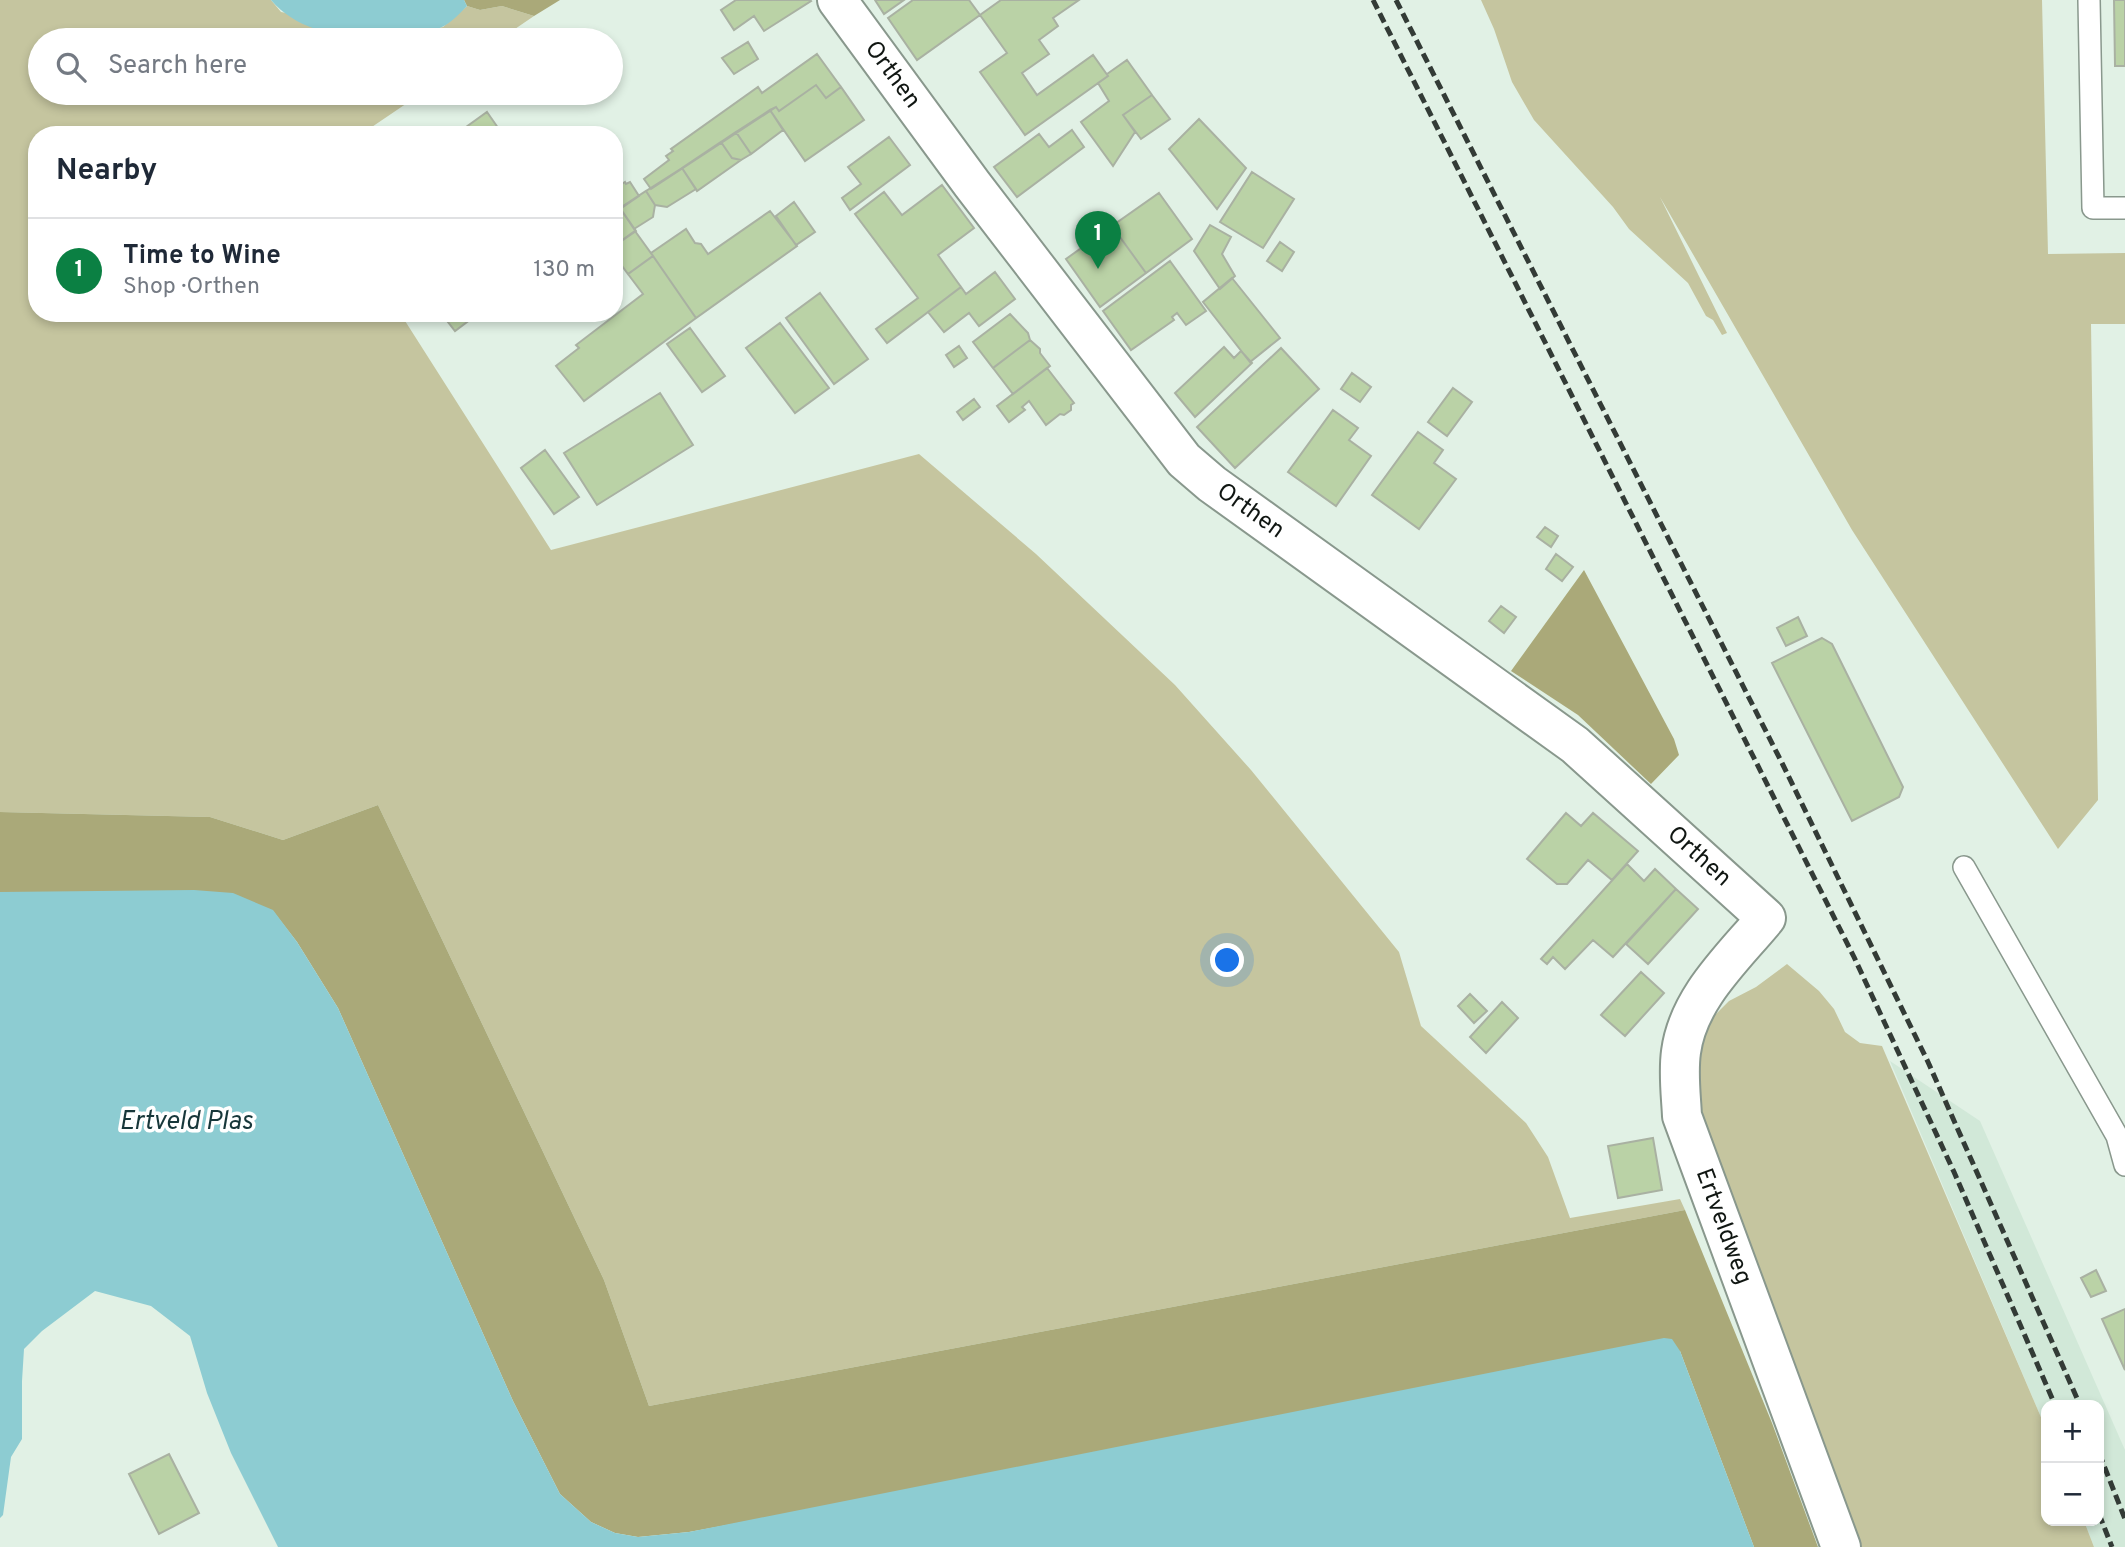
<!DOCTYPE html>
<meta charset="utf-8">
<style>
:root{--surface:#fff;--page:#f6f6f7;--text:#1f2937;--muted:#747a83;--line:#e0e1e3;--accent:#0b8043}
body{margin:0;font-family:Overpass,sans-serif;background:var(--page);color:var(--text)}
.controls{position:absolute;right:21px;bottom:21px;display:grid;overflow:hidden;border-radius:14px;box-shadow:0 4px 10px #0003}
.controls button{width:63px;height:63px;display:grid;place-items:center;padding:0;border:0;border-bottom:2px solid var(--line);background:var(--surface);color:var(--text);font:35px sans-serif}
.you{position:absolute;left:1228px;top:961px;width:24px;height:24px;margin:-18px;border:5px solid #fff;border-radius:50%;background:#1a73e8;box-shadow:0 0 0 10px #1a73e833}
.badge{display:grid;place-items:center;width:46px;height:46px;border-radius:50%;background:var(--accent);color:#fff;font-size:23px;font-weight:700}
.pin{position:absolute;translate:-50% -58px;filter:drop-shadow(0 2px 4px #0008)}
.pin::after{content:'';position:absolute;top:37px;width:24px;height:21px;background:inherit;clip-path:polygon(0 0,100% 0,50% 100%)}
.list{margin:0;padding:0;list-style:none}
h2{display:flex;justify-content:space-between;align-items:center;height:91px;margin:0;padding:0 28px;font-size:30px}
h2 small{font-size:23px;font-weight:400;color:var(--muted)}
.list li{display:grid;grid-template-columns:46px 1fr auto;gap:21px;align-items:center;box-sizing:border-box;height:105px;padding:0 28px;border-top:2px solid var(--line)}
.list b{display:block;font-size:26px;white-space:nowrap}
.list p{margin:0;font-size:23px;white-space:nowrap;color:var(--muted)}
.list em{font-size:23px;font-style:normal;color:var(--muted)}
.icon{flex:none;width:38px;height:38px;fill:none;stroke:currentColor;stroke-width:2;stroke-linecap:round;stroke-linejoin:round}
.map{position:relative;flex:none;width:2125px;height:1547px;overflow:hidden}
.search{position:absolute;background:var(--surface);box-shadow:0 4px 10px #0003;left:28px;top:28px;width:595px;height:77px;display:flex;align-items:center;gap:18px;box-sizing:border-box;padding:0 24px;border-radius:38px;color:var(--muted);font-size:26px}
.panel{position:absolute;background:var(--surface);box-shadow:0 4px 10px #0003;left:28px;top:126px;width:595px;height:196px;border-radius:28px}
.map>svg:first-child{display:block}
</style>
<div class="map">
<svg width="2125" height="1547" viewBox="0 0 2125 1547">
<rect width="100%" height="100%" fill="#e1f1e5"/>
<path fill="#d1e8d8" d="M1890 1061 1980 1121 2125 1450V1547H2094L2084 1521H2099V1405H2046V1429Z"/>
<path fill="#c5c59f" d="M0 0H271L281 12 399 35 443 27 467 6 480 10 502 6 534 16 499 40H40V93H422L360 135H37V313H400L551 550 919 454 1036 554 1175 685 1251 770 1399 952 1421 1026 1526 1123 1548 1157 1570 1218 1680 1199 1685 1210 649 1406 604 1280 378 805 283 840 210 817 0 812Z
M1481 0H2042L2048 254 2125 253V324H2091L2098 800 2058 849 1852 530 1660 197 1727 333 1722 335 1713 320 1706 316 1688 283 1629 229 1613 207 1534 120 1512 82 1494 29Z
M1787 964 1819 991 1834 1009 1845 1032 1860 1043 1882 1046 2046 1429V1521H2084L2094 1547H1853L1689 1080 1704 1026 1729 1001 1756 987Z"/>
<path fill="#aaa979" d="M464 0H560L534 16 502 6 480 10 467 6Z
M1584 570 1674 739 1679 755 1651 784 1578 715 1511 671Z
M378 805 604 1280 649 1406 1685 1210 1772 1423 1818 1547H1754L1680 1351 689 1532 638 1537 615 1533 591 1522 560 1494 513 1401 338 1008 297 942 273 911 0 892V812L210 817 283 840Z"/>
<path fill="#8dccd2" d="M271 0H464L467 6C460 13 451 23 442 27 435 31 424 31 416 32 367 41 305 40 271 0Z
M194 890 233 893 273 910 297 942 338 1008 513 1401 560 1494 591 1522 615 1533 638 1537 689 1532 1664 1338 1672 1339 1680 1351 1754 1547H278L231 1453 207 1393 190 1336 151 1306 95 1291 42 1331 24 1349 22 1381V1439L11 1457 3 1515 0 1518V892Z"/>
<path fill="#bad2a6" stroke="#a9b1a2" stroke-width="2" d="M736 0H810L811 1 764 31 754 16 734 30 721 10Z
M875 0H904L884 14Z
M913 0H969L980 15 917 60 888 18Z
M1001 0H1079L1053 18 1058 26 1039 40 1049 54 1022 73 1037 95 1093 55 1108 76 1025 135 980 72 1007 53 980 15Z
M2114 0H2125V66H2115Z
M748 42 758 59 734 74 722 58Z
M817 54 841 87 826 98 816 85 779 111 776 107 651 189 644 179 669 160 666 156 673 151 671 149 758 87 762 93Z
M1127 60 1152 95 1123 115 1135 132 1113 166 1081 122 1109 101 1098 83 1108 76 1107 74Z
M816 85 826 98 841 87 864 120 805 161 770 110 776 107 779 111Z
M1152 95 1170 119 1141 139 1123 115Z
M770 110 783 130 751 154 736 132Z
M487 112 503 135H455Z
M1199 119 1246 168 1217 209 1169 149Z
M1072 130 1084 147 1017 197 994 167 1039 134 1049 147Z
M736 132 751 154 741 160 732 158 721 142Z
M889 137 910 165 850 210 842 198 861 184 848 167Z
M721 142 732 158 741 160 697 191 682 168Z
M682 168 696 189 667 207 655 205 646 191Z
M1252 172 1294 199 1263 248 1220 222Z
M625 182 626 184 630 182 639 196 614 213V189Z
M942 185 974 228 938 255 961 287 887 343 876 329 918 298 855 214 884 192 902 215Z
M646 191 655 205 653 217 634 229 620 208Z
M1159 193 1192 239 1146 273 1112 226Z
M794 202 815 232 796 245 776 216Z
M620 208 636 231 614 246V213Z
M770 211 797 246 696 318 651 253 686 229 695 243 701 244 708 254Z
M1210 225 1231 237 1222 254 1235 276 1220 289 1194 251Z
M1112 226 1146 273 1100 307 1066 259Z
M635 231 653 256 628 274 614 255V246Z
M1280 242 1294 252 1282 271 1267 261Z
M653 256 696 318 584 401 556 366 579 348 576 345 643 294 628 274Z
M1170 261 1206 311 1186 325 1177 313 1172 317 1174 320 1131 350 1103 311Z
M995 272 1015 299 979 326 969 313 944 332 928 312 961 287 966 294Z
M1232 278 1280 338 1250 362 1203 302Z
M820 293 868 359 834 384 786 318Z
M441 313H479L455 331Z
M1010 314 1028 333 1030 340 993 368 973 342Z
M780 323 829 388 795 413 746 348Z
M690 328 725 376 702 392 667 344Z
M1030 340 1040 349V353L1050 366 1013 394 993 368Z
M959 346 967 358 954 367 946 355Z
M1224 347 1234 358 1241 351 1252 363 1195 417 1175 393Z
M1281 348 1319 389 1235 468 1197 427Z
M1047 368 1074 403 1071 405V410L1064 415 1060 414 1046 425 1029 401 1022 407 1025 410 1009 422 997 406Z
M1352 373 1371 387 1360 402 1341 389Z
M1453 388 1472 402 1447 436 1428 422Z
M660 393 693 445 597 505 564 453Z
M974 399 980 407 963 420 957 412Z
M1333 410 1358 428 1349 440 1371 456 1336 506 1288 472Z
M1418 432 1443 450 1434 463 1456 479 1419 529 1372 495Z
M545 450 579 497 554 514 521 468Z
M1545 527 1558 536 1551 547 1537 537Z
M1556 554 1573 567 1562 581 1546 569Z
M1501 606 1516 617 1504 633 1489 621Z
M1798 617 1807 636 1786 646 1777 628Z
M1822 638 1832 644 1903 787 1899 797 1852 821 1772 663Z
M1566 813 1581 826 1593 813 1638 851 1612 880 1588 860 1567 884H1557L1527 859Z
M1627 864 1644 881 1655 869 1676 889 1613 957 1593 940 1565 969 1553 957 1547 964 1541 959Z
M1676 889 1698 909 1648 964 1626 944Z
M1641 972 1664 993 1625 1036 1601 1015Z
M1470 994 1487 1011 1474 1023 1458 1006Z
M1502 1002 1518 1018 1486 1053 1470 1037Z
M1653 1138 1662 1190 1618 1198 1608 1146Z
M2096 1270 2106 1291 2091 1297 2081 1278Z
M2125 1309V1370L2102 1319Z
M169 1454 199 1513 159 1534 129 1474Z"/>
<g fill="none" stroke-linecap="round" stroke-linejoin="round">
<defs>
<path id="lane" d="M2089 0 2093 208H2125
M1964 867 2117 1136 2125 1165"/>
<g id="street">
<path id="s1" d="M837 0 972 184 1184 460 1212 484 1575 745 1766 918C1733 958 1688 998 1681 1052 1678 1073 1681 1095 1682 1116L1841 1547"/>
</g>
</defs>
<use href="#lane" stroke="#89988d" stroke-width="24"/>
<use href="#street" stroke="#89988d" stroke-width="42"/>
<use href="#lane" stroke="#fff" stroke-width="21"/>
<use href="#street" stroke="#fff" stroke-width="38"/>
<path stroke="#333b36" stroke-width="5" stroke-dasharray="10 5" stroke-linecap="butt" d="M1373 0 1854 957 1954 1172 2055 1405
M1396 0 1783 765 1928 1062 2080 1405
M2099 1453 2125 1519
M2099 1514 2112 1547"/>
</g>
<g text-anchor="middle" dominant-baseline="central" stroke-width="7" stroke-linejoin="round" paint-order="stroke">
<g font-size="24" fill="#101612" stroke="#fff">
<text stroke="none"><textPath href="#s1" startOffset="93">Orthen</textPath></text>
<text stroke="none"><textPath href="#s1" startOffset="660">Orthen</textPath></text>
<text stroke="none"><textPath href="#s1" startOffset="1227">Orthen</textPath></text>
<text stroke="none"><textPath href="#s1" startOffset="1661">Ertveldweg</textPath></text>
</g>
<g font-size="26" font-style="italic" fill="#17373a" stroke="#fff">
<text x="186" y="1122">Ertveld Plas</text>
</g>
</g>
</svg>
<div class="controls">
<button>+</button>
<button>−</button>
</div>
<div class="you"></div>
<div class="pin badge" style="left:1098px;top:269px">1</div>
<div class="search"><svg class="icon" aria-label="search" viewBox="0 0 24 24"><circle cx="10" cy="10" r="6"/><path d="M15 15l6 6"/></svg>Search here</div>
<section class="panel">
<h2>Nearby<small></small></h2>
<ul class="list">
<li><span class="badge">1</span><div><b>Time to Wine</b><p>Shop · Orthen</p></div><em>130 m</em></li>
</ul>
</section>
</div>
